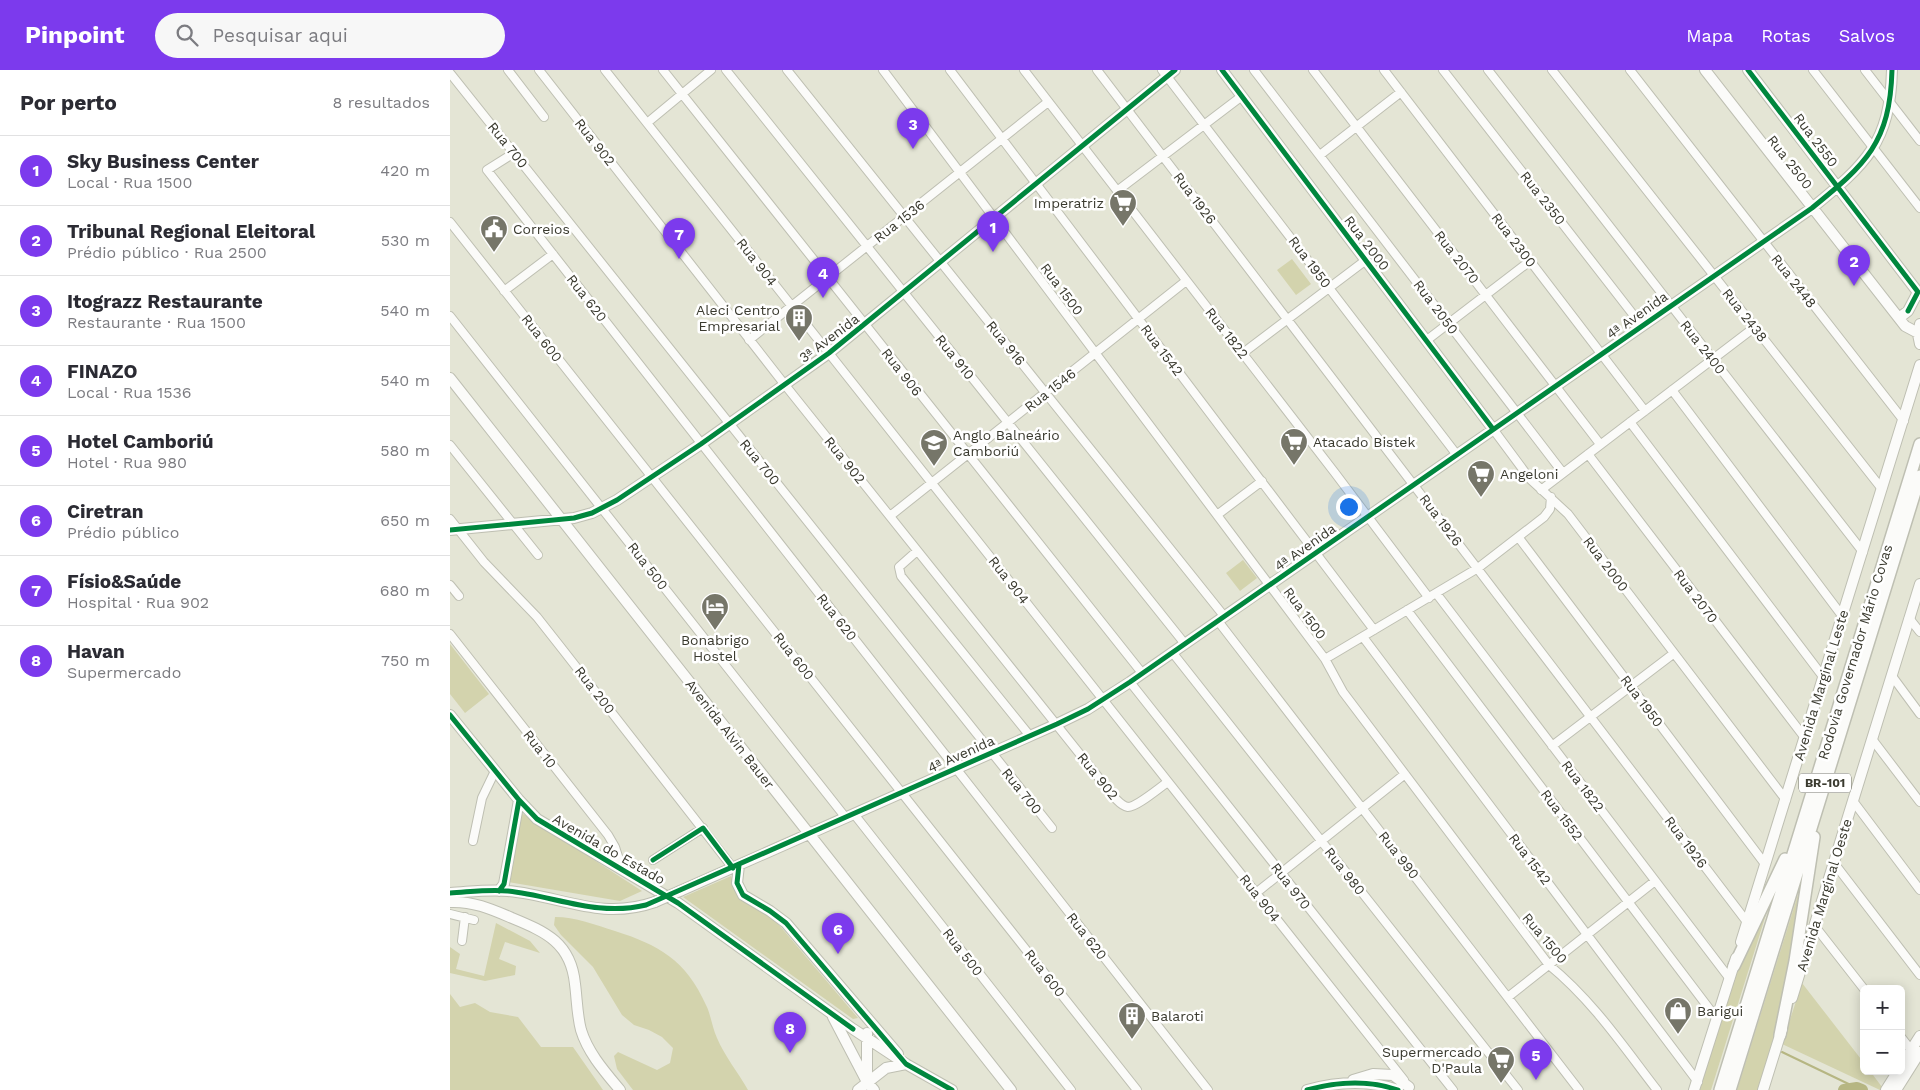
<!DOCTYPE html>
<html lang="pt">
<meta charset="utf-8">
<style>
:root{--surface:#fff;--page:#f7f7f7;--text:#2b2b33;--muted:#7c7c81;--line:#e1e1e2;--accent:#7c3aed}
body{margin:0;font-family:"Work Sans",sans-serif;background:var(--page);color:var(--text)}
.controls{position:absolute;right:15px;bottom:15px;display:grid;overflow:hidden;border-radius:8px;box-shadow:0 2px 12px #0003}
.controls button{width:45px;height:45px;display:grid;place-items:center;padding:0;border:0;border-bottom:1px solid var(--line);background:var(--surface);color:var(--text);font:25px sans-serif}
.you{position:absolute;left:898px;top:436px;width:18px;height:18px;margin:-12px;border:4px solid #fff;border-radius:50%;background:#1a73e8;box-shadow:0 0 0 8px #1a73e833}
.badge{display:grid;place-items:center;width:32px;height:32px;border-radius:50%;background:var(--accent);color:#fff;font-size:16px;font-weight:700}
.pin{position:absolute;translate:-50% -41px;filter:drop-shadow(0 1px 2px #0008)}
.pin::after{content:'';position:absolute;top:26px;width:18px;height:15px;background:inherit;clip-path:polygon(0 0,100% 0,50% 100%)}
.list{margin:0;padding:0;list-style:none}
h2{display:flex;justify-content:space-between;align-items:center;height:65px;margin:0;padding:0 20px;font-size:21px}
h2 small{font-size:16px;font-weight:400;color:var(--muted)}
.list li{display:grid;grid-template-columns:32px 1fr auto;gap:15px;align-items:center;box-sizing:border-box;height:70px;padding:0 20px;border-top:1px solid var(--line)}
.list b{display:block;font-size:19px;white-space:nowrap}
.list p{margin:0;font-size:16px;white-space:nowrap;color:var(--muted)}
.list em{font-size:16px;font-style:normal;color:var(--muted)}
.icon{flex:none;width:28px;height:28px;fill:none;stroke:currentColor;stroke-width:2;stroke-linecap:round;stroke-linejoin:round}
.map{position:relative;flex:none;width:1470px;height:1020px;overflow:hidden}
header{display:flex;align-items:center;gap:30px;box-sizing:border-box;height:70px;padding:0 25px;background:var(--accent);color:#fff}
header strong{font-size:24px}
nav{display:flex;gap:28px;margin-inline-start:auto;font-size:18px}
.search{width:350px;height:45px;background:var(--page);display:flex;align-items:center;gap:12px;box-sizing:border-box;padding:0 18px;border-radius:28px;color:var(--muted);font-size:19px}
main{display:flex}
aside{flex:1;background:var(--surface)}
.map>svg:first-child{display:block}
</style>
<header>
<strong>Pinpoint</strong>
<div class="search"><svg class="icon" aria-label="search" viewBox="0 0 24 24"><circle cx="10" cy="10" r="6"/><path d="M15 15l6 6"/></svg>Pesquisar aqui</div>
<nav><a>Mapa</a><a>Rotas</a><a>Salvos</a></nav>
</header>
<main>
<aside>
<h2>Por perto<small>8 resultados</small></h2>
<ul class="list">
<li><span class="badge">1</span><div><b>Sky Business Center</b><p>Local · Rua 1500</p></div><em>420 m</em></li>
<li><span class="badge">2</span><div><b>Tribunal Regional Eleitoral</b><p>Prédio público · Rua 2500</p></div><em>530 m</em></li>
<li><span class="badge">3</span><div><b>Itograzz Restaurante</b><p>Restaurante · Rua 1500</p></div><em>540 m</em></li>
<li><span class="badge">4</span><div><b>FINAZO</b><p>Local · Rua 1536</p></div><em>540 m</em></li>
<li><span class="badge">5</span><div><b>Hotel Camboriú</b><p>Hotel · Rua 980</p></div><em>580 m</em></li>
<li><span class="badge">6</span><div><b>Ciretran</b><p>Prédio público</p></div><em>650 m</em></li>
<li><span class="badge">7</span><div><b>Físio&amp;Saúde</b><p>Hospital · Rua 902</p></div><em>680 m</em></li>
<li><span class="badge">8</span><div><b>Havan</b><p>Supermercado</p></div><em>750 m</em></li>
</ul>
</aside>
<div class="map">
<svg width="1470" height="1020" viewBox="0 0 1470 1020">
<rect width="100%" height="100%" fill="#e4e5d5"/>
<path fill="#d3d3ad" d="M842 189 861 214 846 225 827 200Z
M793 490 807 508 790 521 776 503Z
M0 574 39 624 15 643 0 624Z
M70 742 192 821 170 831 58 812Z
M1356 799 1328 962 1309 1020H1287Z
M281 806 285 820 290 830 314 841 330 856 408 948 403 949 233 827Z
M1324 819 1261 1020H1249L1291 887Z
M105 847C125 847 146 855 165 861 209 875 236 890 256 935 261 945 262 957 267 968 275 987 288 1002 298 1020H183L167 999 164 986 168 982 207 1000 220 993 223 978 212 967 199 960 184 955 172 945 143 897 111 865 104 855Z
M46 853 80 871 90 883 55 872 49 889 66 896 65 905 35 911 0 903V877L10 884 6 899 34 906Z
M1352 913 1414 993V1001H1420L1432 1017 1430 1020 1332 974Z
M0 924 10 937 25 933 40 942 68 947 91 977H123L153 1020H0Z"/>
<g fill="none" stroke-linecap="round" stroke-linejoin="round">
<path stroke="#b6b682" stroke-width="2" d="M1332 982 1407 1018"/>
<path stroke="#b6b682" stroke-width="12" d="M1394 1020 1407 1018 1412 1020"/>
<defs>
<path id="minor" d="M58 0 94 47
M89 0 335 315 665 728C669 732 672 736 678 737 687 737 710 717 718 712
M155 0 954 1010
M213 0 692 603
M276 0 735 574
M337 0 774 546
M433 0 875 589 893 622 1099 895C1143 931 1173 976 1207 1020
M500 0 924 560
M574 0 885 403 979 528
M647 0 1297 852
M712 0 1007 385
M804 0 1113 403
M863 0 1150 374
M934 0 1195 341
M993 0 1192 256
M1038 0 1413 482
M1102 0 1432 419
M1180 0 1454 351
M1363 0 1470 138
M1415 0 1470 71
M0 3 602 758
M197 53 261 0
M64 83 37 100 758 1020
M870 85 951 22
M667 121 792 26
M0 152 687 1020
M54 221 103 184
M0 246 396 748
M299 270 598 32
M977 270 1080 191
M793 283 916 190
M1222 320 1393 547
M1180 352 1374 608
M1043 359 1080 409 1118 444 1336 730
M0 375 88 485
M1138 384 1355 668
M1091 420 1305 257
M767 445 812 411
M440 446 736 211
M0 449 34 492 87 547 113 580 283 798
M1069 468 1315 794
M467 481 449 497 451 506 580 666
M0 515 9 526
M986 523 1280 909
M957 540 1267 949
M1459 548 1470 562
M768 551 1129 1020
M0 564 158 765 165 777 172 799
M913 567 1248 1012
M722 582 1068 1020
M875 589 1028 498 1094 447 1100 439 1101 427
M1442 606 1470 644
M680 612 1003 1020
M1422 669 1470 732
M1102 676 1223 584
M1403 731 1470 820
M404 744 621 1020
M23 771 32 728 45 701
M203 790 253 758
M1384 793 1470 905
M806 823 955 704
M0 844 24 850
M1364 855 1414 919
M12 871 15 847
M1058 927 1205 811
M1451 967 1461 980"/>
<path id="major" d="M772 0 1043 359
M1255 0 1455 256 1470 264
M1298 0 1470 225
M1449 248 1458 241 1468 222
M1470 254 1468 264 1470 274
M0 308 561 1020
M0 460 124 448 142 443 167 430 251 374 379 283 725 0
M0 645 69 730 87 749 228 833 403 959 456 994 502 1020
M289 795 287 813 293 825 320 841 336 853 448 984
M49 821 54 814 69 730
M230 821 607 654 638 639 680 612 1362 138C1416 94 1440 73 1442 0
M0 823C19 822 39 819 58 821 112 826 150 851 205 832
M0 832C23 831 41 839 62 848 96 862 121 873 125 914 127 929 127 945 131 960 138 983 155 1002 170 1020
M1291 872 1470 295
M1342 928 1470 514
M383 947 417 1012 424 1020
M417 963V1008
M1451 996 1470 966
M903 1010 923 1004 943 1005 959 1017
M408 1020 436 998 456 994
M857 1020C886 1012 919 1010 948 1020
M1244 1020 1286 888
M1313 1020 1332 959
M1436 1020 1448 1001
M1446 1020 1470 982"/>
<path id="highway" d="M1284 896 1335 789
M1330 965 1345 891 1364 767
M1270 1020 1470 374
M1280 1020 1470 406"/>
</defs>
<use href="#minor" stroke="#bebfb2" stroke-width="10"/>
<use href="#major" stroke="#bebfb2" stroke-width="12"/>
<use href="#highway" stroke="#bebfb2" stroke-width="14"/>
<use href="#minor" stroke="#fbfbf9" stroke-width="8"/>
<use href="#major" stroke="#fbfbf9" stroke-width="10"/>
<use href="#highway" stroke="#fbfbf9" stroke-width="11"/>
<defs>
<path id="major-bridge" d="M205 832 230 821"/>
</defs>
<use href="#major-bridge" stroke="#bebfb2" stroke-width="12" stroke-linecap="butt"/>
<use href="#major-bridge" stroke="#fbfbf9" stroke-width="10"/>
<defs>
<path id="cycleway" d="M772 0 1043 359
M1298 0 1468 222 1458 241
M0 460 124 448 142 443 167 430 251 374 379 283 725 0
M0 645 69 730 87 749 228 833 403 959
M203 790 253 758 283 798
M289 795 287 813 293 825 320 841 336 853 456 994 502 1020
M49 821 54 814 69 730
M0 823C19 822 39 819 58 821 105 826 147 847 196 835L607 654 638 639 680 612 1362 138C1416 94 1440 73 1442 0
M857 1020C886 1012 919 1010 948 1020"/>
</defs>
<use href="#cycleway" stroke="#fff" stroke-width="8"/>
<use href="#cycleway" stroke="#00873e" stroke-width="5"/>
</g>
<defs>
<symbol id="supermarket-pin" viewBox="-11 -11 22 30"><path d="M0 17L-7.5 6A9.5 9.5 0 1 1 7.5 6Z" fill="#767669" stroke="#fff"/><path d="M-6-5.5h2.5l.6 2H6L4.5 2H-2.5L-4.4-4H-6ZM-1.5 3.2a1.3 1.3 0 1 0 .1 0ZM3 3.2a1.3 1.3 0 1 0 .1 0Z" fill="#fff"/></symbol>
<symbol id="civic-pin" viewBox="-11 -11 22 30"><path d="M0 17L-7.5 6A9.5 9.5 0 1 1 7.5 6Z" fill="#767669" stroke="#fff"/><path d="M-.6-6.5H3V-4.5H.6V-3L4-1V1h2V6H-6V1h2V-1L-.6-3ZM-1.2 2.5V6h2.4V2.5Z" fill="#fff"/></symbol>
<symbol id="building-pin" viewBox="-11 -11 22 30"><path d="M0 17L-7.5 6A9.5 9.5 0 1 1 7.5 6Z" fill="#767669" stroke="#fff"/><path d="M-4-6H4V6H1V3H-1V6H-4ZM-2.5-4.3h1.7v1.8h-1.7ZM.8-4.3h1.7v1.8H.8ZM-2.5-1h1.7V.8h-1.7ZM.8-1h1.7V.8H.8Z" fill="#fff"/></symbol>
<symbol id="school-pin" viewBox="-11 -11 22 30"><path d="M0 17L-7.5 6A9.5 9.5 0 1 1 7.5 6Z" fill="#767669" stroke="#fff"/><path d="M0-5L7-2L0 1L-7-2ZM-4 1L0 2.5L4 1V4Q0 6-4 4Z" fill="#fff"/></symbol>
<symbol id="hotel-pin" viewBox="-11 -11 22 30"><path d="M0 17L-7.5 6A9.5 9.5 0 1 1 7.5 6Z" fill="#767669" stroke="#fff"/><path d="M-6-4.5h1.5V1H6V5H4.5V3h-9V5H-6ZM-4 0a1.8 1.8 0 1 1 3.6 0ZM.5 0V-2.5h3Q6-2.5 6 0Z" fill="#fff"/></symbol>
<symbol id="shop-pin" viewBox="-11 -11 22 30"><path d="M0 17L-7.5 6A9.5 9.5 0 1 1 7.5 6Z" fill="#767669" stroke="#fff"/><path d="M-5-2.5h2.3a2.7 3.5 0 0 1 5.4 0H5L5.5 6h-11ZM-1.5-2.5h3a1.5 2.3 0 0 0-3 0Z" fill="#fff"/></symbol>
</defs>
<g fill-rule="evenodd">
<use href="#supermarket-pin" x="657" y="117" width="32" height="43"/>
<use href="#civic-pin" x="28" y="143" width="32" height="43"/>
<use href="#building-pin" x="333" y="232" width="32" height="43"/>
<use href="#supermarket-pin" x="828" y="356" width="32" height="43"/>
<use href="#school-pin" x="468" y="357" width="32" height="43"/>
<use href="#supermarket-pin" x="1015" y="388" width="32" height="43"/>
<use href="#hotel-pin" x="249" y="521" width="32" height="43"/>
<use href="#shop-pin" x="1212" y="925" width="32" height="43"/>
<use href="#building-pin" x="666" y="930" width="32" height="43"/>
<use href="#supermarket-pin" x="1035" y="974" width="32" height="43"/>
</g>
<g text-anchor="middle" dominant-baseline="central" stroke-width="5" stroke-linejoin="round" paint-order="stroke">
<rect fill="#fff" stroke="#75756d" stroke-width="1" x="1349" y="703.5" width="52" height="19" rx="4"/>
<g font-size="12" font-weight="bold" fill="#3a3a2f">
<text x="1375" y="713">BR-101</text>
</g>
<g font-size="14" fill="#3a3a2f" stroke="#fff">
<text transform="translate(1366 70) rotate(53)">Rua 2550</text>
<text transform="translate(145 72) rotate(52)">Rua 902</text>
<text transform="translate(58 75) rotate(51)">Rua 700</text>
<text transform="translate(1340 92) rotate(52)">Rua 2500</text>
<text transform="translate(745 128) rotate(53)">Rua 1926</text>
<text transform="translate(1093 128) rotate(52)">Rua 2350</text>
<text transform="translate(449 151) rotate(-38)">Rua 1536</text>
<text transform="translate(1064 170) rotate(53)">Rua 2300</text>
<text transform="translate(917 173) rotate(53)">Rua 2000</text>
<text transform="translate(1007 187) rotate(52)">Rua 2070</text>
<text transform="translate(307 192) rotate(52)">Rua 904</text>
<text transform="translate(860 192) rotate(53)">Rua 1950</text>
<text transform="translate(1344 211) rotate(52)">Rua 2448</text>
<text transform="translate(612 219) rotate(53)">Rua 1500</text>
<text transform="translate(137 228) rotate(52)">Rua 620</text>
<text transform="translate(986 237) rotate(53)">Rua 2050</text>
<text transform="translate(1187 245) rotate(-35)">4ª Avenida</text>
<text transform="translate(1295 245) rotate(52)">Rua 2438</text>
<text transform="translate(777 263) rotate(52)">Rua 1822</text>
<text transform="translate(92 268) rotate(52)">Rua 600</text>
<text transform="translate(379 268) rotate(-37)">3ª Avenida</text>
<text transform="translate(556 273) rotate(51)">Rua 916</text>
<text transform="translate(1253 277) rotate(52)">Rua 2400</text>
<text transform="translate(712 280) rotate(53)">Rua 1542</text>
<text transform="translate(505 287) rotate(51)">Rua 910</text>
<text transform="translate(452 302) rotate(52)">Rua 906</text>
<text transform="translate(600 320) rotate(-38)">Rua 1546</text>
<text transform="translate(395 390) rotate(51)">Rua 902</text>
<text transform="translate(310 392) rotate(51)">Rua 700</text>
<text transform="translate(991 450) rotate(53)">Rua 1926</text>
<text transform="translate(855 477) rotate(-35)">4ª Avenida</text>
<text transform="translate(1156 494) rotate(53)">Rua 2000</text>
<text transform="translate(198 496) rotate(52)">Rua 500</text>
<text transform="translate(559 510) rotate(52)">Rua 904</text>
<text transform="translate(1246 526) rotate(53)">Rua 2070</text>
<text transform="translate(855 543) rotate(53)">Rua 1500</text>
<text transform="translate(387 547) rotate(52)">Rua 620</text>
<text transform="translate(1405 582) rotate(-73)">Rodovia Governador Mário Covas</text>
<text transform="translate(344 586) rotate(52)">Rua 600</text>
<text transform="translate(1371 615) rotate(-73)">Avenida Marginal Leste</text>
<text transform="translate(145 620) rotate(52)">Rua 200</text>
<text transform="translate(1192 631) rotate(53)">Rua 1950</text>
<text transform="translate(280 664) rotate(52)">Avenida Alvin Bauer</text>
<text transform="translate(90 679) rotate(52)">Rua 10</text>
<text transform="translate(511 684) rotate(-24)">4ª Avenida</text>
<text transform="translate(648 706) rotate(51)">Rua 902</text>
<text transform="translate(1133 716) rotate(53)">Rua 1822</text>
<text transform="translate(572 721) rotate(51)">Rua 700</text>
<text transform="translate(1112 745) rotate(53)">Rua 1552</text>
<text transform="translate(1236 772) rotate(53)">Rua 1926</text>
<text transform="translate(159 779) rotate(30)">Avenida do Estado</text>
<text transform="translate(949 785) rotate(52)">Rua 990</text>
<text transform="translate(1080 789) rotate(53)">Rua 1542</text>
<text transform="translate(895 801) rotate(52)">Rua 980</text>
<text transform="translate(841 816) rotate(52)">Rua 970</text>
<text transform="translate(1374 825) rotate(-73)">Avenida Marginal Oeste</text>
<text transform="translate(810 828) rotate(52)">Rua 904</text>
<text transform="translate(637 866) rotate(52)">Rua 620</text>
<text transform="translate(1095 868) rotate(50)">Rua 1500</text>
<text transform="translate(513 882) rotate(52)">Rua 500</text>
<text transform="translate(595 903) rotate(52)">Rua 600</text>
</g>
<g font-size="14" fill="#3a3a2f" stroke="#fff" text-anchor="start">
<text x="654" y="133" text-anchor="end">Imperatriz</text>
<text x="63" y="159">Correios</text>
<text x="330" y="240" text-anchor="end">Aleci Centro<tspan x="330" dy="16">Empresarial</tspan></text>
<text x="503" y="365">Anglo Balneário<tspan x="503" dy="16">Camboriú</tspan></text>
<text x="863" y="372">Atacado Bistek</text>
<text x="1050" y="404">Angeloni</text>
<text x="265" y="570" text-anchor="middle">Bonabrigo<tspan x="265" dy="16">Hostel</tspan></text>
<text x="1247" y="941">Barigui</text>
<text x="701" y="946">Balaroti</text>
<text x="1032" y="982" text-anchor="end">Supermercado<tspan x="1032" dy="16">D'Paula</tspan></text>
</g>
</g>
</svg>
<div class="controls">
<button>+</button>
<button>−</button>
</div>
<div class="you"></div>
<div class="pin badge" style="left:543px;top:182px">1</div>
<div class="pin badge" style="left:1404px;top:216px">2</div>
<div class="pin badge" style="left:463px;top:79px">3</div>
<div class="pin badge" style="left:373px;top:228px">4</div>
<div class="pin badge" style="left:1086px;top:1010px">5</div>
<div class="pin badge" style="left:388px;top:884px">6</div>
<div class="pin badge" style="left:229px;top:189px">7</div>
<div class="pin badge" style="left:340px;top:983px">8</div>
</div>
</main>
